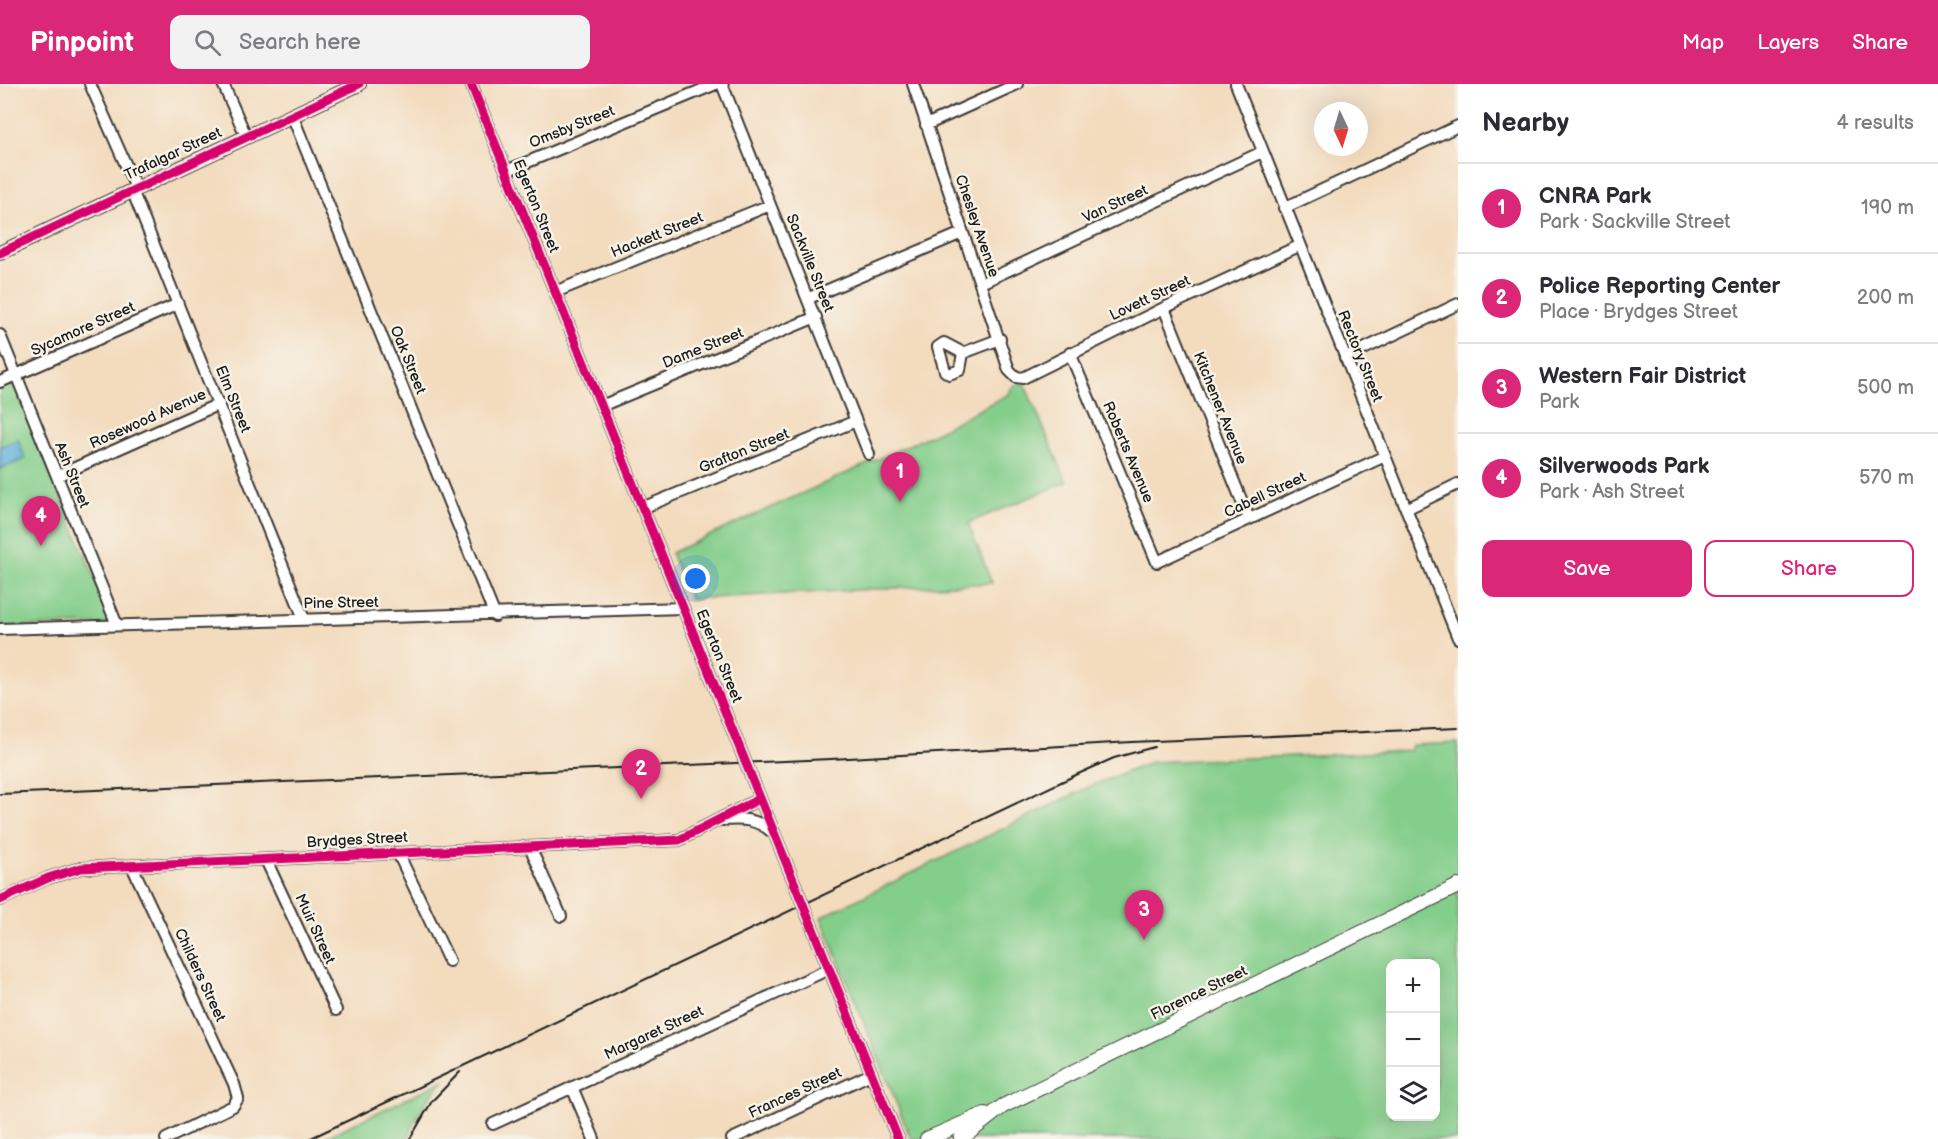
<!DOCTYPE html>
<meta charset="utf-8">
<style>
:root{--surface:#fff;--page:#f2f2f3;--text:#2b2b33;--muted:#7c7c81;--line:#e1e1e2;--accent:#db2777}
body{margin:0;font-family:"Balsamiq Sans",sans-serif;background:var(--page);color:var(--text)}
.controls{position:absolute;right:18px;bottom:18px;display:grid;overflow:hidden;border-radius:12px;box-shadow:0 6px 24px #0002}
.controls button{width:54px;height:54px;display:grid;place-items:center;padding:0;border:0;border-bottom:2px solid var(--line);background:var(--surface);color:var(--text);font:30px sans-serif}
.compass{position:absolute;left:1314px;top:18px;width:54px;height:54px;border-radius:50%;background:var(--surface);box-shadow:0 6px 24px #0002;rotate:176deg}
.you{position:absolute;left:696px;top:495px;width:21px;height:21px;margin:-15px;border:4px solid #fff;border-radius:50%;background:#1a73e8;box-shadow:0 0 0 9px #1a73e833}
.badge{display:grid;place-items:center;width:39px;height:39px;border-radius:50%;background:var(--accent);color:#fff;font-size:20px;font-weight:700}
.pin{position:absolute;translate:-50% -50px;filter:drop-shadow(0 2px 3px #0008)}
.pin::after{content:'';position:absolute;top:32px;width:21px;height:18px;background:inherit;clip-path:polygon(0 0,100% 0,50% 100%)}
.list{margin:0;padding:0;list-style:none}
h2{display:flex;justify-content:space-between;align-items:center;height:78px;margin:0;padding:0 24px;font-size:26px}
h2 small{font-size:20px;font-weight:400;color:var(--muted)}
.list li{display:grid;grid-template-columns:39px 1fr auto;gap:18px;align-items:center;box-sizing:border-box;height:90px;padding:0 24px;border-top:2px solid var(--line)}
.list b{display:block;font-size:22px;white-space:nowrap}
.list p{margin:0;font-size:20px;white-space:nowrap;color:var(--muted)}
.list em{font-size:20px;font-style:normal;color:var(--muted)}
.actions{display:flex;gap:12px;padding:18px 24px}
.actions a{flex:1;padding:14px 0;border:2px solid var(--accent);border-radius:12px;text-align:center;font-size:21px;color:var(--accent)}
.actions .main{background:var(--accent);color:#fff}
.icon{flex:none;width:33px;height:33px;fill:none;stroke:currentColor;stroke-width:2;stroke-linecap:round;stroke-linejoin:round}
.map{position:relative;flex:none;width:1458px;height:1055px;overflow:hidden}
header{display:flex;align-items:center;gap:36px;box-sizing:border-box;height:84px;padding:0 30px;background:var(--accent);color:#fff}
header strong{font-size:28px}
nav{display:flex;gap:33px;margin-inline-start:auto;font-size:21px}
.search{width:420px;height:54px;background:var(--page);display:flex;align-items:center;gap:15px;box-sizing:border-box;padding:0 21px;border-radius:12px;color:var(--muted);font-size:22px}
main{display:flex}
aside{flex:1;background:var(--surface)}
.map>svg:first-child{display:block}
</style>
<header>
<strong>Pinpoint</strong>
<div class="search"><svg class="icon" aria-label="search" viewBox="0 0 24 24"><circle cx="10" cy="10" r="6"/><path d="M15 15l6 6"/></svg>Search here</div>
<nav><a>Map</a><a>Layers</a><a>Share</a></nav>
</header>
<main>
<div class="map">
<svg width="1458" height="1055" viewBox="0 0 1458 1055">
<rect width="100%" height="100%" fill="#f7f3e8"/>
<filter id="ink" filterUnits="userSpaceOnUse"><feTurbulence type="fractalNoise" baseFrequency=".0167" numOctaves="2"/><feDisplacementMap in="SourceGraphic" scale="12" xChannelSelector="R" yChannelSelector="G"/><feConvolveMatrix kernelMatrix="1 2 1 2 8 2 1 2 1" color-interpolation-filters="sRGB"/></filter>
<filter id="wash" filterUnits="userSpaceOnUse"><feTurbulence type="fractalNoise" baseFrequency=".008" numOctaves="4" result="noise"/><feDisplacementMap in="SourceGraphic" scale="24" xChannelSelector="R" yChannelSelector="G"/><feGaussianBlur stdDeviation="1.35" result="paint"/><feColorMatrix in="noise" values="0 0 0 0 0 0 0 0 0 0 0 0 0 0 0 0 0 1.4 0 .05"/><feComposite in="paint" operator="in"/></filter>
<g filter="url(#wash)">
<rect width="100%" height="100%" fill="#f3dbbe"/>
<path fill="#84ce8b" stroke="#507554" stroke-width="1.5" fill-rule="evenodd" d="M12 296 114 540 0 543V302Z
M1024 299 1067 398 968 439 992 499 690 515 671 469 933 350 1009 310 1012 303Z
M1458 659V1055H911L821 833 1091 702 1152 678 1410 667 1412 661ZM1390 880H1436V1032H1390Z
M445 996C427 1013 416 1031 408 1055H322Z"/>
<path fill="#60aeda" stroke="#3e657b" stroke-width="1.5" d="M18 355 25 375 0 385V363Z"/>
</g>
<g filter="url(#ink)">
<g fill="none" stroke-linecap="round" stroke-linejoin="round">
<defs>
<path id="minor" d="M90 0 136 104
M223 0 246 52
M471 0 898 1055
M722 0 869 370
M913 0 1009 286 1016 293 1023 294 1164 224 1299 162
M1236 0 1458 554
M292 31 495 532
M926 41 1017 0
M506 87 716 0
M132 106 304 535
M1284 124 1458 42
M981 199 1262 68
M555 208 770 121
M809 214 962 149
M1164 224 1249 435
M0 251 117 541
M963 269 960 286 949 290 945 287 938 263 944 259 963 269 1000 255
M1070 269 1157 478 1385 372
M1345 274 1458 220
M0 298 178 220
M601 322 816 233
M57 392 219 320
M642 424 856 337
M1406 425 1458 400
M0 545 683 524
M722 736C742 735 756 734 772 748
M530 763 561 832
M398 769 449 877
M266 776 336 926
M132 782 234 1000 238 1014 233 1022 166 1055
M0 816 48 794 81 784 679 756 759 715
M572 1003 594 1055
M493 1040 829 885
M732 1055 871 990"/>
<path id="major" d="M0 169 359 0
M927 1055 985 1030
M961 1055 1003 1022 1458 802"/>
</defs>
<use href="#minor" stroke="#3c3934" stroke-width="14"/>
<use href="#major" stroke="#3c3934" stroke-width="16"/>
<use href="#minor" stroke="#fff" stroke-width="10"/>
<use href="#major" stroke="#fff" stroke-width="14"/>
<path stroke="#1c1c1c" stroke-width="2" d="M0 710 831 675 1132 658 1458 644
M309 1055 1078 690 1114 674 1154 663
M410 1055 432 1017 460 988"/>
<defs>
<path id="cycleway" d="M471 0 898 1055
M0 169 359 0
M0 816 48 794 81 784 679 756 759 715"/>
</defs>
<use href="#cycleway" stroke="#f7f3e8" stroke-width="13"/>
<use href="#cycleway" stroke="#d6006c" stroke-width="9"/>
</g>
</g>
<g text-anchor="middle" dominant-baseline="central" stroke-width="5" stroke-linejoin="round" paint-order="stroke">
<g font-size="15" fill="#1c1c1c" stroke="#f7f3e8">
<text transform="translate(572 43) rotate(-22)">Omsby Street</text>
<text transform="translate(173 70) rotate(-25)">Trafalgar Street</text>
<text transform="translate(1115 120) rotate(-25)">Van Street</text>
<text transform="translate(536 122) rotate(68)">Egerton Street</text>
<text transform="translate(977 142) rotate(71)">Chesley Avenue</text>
<text transform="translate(657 151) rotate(-22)">Hackett Street</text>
<text transform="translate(810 179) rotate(68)">Sackville Street</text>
<text transform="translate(1150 214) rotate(-25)">Lovett Street</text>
<text transform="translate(83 245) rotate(-24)">Sycamore Street</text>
<text transform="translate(703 264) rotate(-22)">Dame Street</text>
<text transform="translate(1360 272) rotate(68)">Rectory Street</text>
<text transform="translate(408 276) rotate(68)">Oak Street</text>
<text transform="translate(233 315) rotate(68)">Elm Street</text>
<text transform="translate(1220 324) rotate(68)">Kitchener Avenue</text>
<text transform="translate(148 335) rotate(-24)">Rosewood Avenue</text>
<text transform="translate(744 367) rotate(-22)">Grafton Street</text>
<text transform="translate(1128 368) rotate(67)">Roberts Avenue</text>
<text transform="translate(72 391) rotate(68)">Ash Street</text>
<text transform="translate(1265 411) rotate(-25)">Cabell Street</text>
<text transform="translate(341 519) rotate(-1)">Pine Street</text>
<text transform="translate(719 572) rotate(68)">Egerton Street</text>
<text transform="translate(357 756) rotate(-3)">Brydges Street</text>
<text transform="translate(315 845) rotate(65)">Muir Street</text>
<text transform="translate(200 891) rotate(65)">Childers Street</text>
<text transform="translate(1199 909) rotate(-26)">Florence Street</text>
<text transform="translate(654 949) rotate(-25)">Margaret Street</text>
<text transform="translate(795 1009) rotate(-25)">Frances Street</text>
</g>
</g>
</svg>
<div class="controls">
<button>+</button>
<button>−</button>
<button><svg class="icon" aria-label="layers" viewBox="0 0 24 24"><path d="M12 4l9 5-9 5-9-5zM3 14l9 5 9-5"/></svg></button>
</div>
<svg class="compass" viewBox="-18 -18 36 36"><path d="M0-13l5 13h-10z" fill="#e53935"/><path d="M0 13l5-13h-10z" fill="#7c7c81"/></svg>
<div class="you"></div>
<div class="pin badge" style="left:900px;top:418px">1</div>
<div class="pin badge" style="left:641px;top:715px">2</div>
<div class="pin badge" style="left:1144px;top:856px">3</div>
<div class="pin badge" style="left:41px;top:462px">4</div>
</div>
<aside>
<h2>Nearby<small>4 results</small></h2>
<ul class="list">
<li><span class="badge">1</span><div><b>CNRA Park</b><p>Park · Sackville Street</p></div><em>190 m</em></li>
<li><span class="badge">2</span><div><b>Police Reporting Center</b><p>Place · Brydges Street</p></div><em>200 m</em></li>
<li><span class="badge">3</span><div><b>Western Fair District</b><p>Park</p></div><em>500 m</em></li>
<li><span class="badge">4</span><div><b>Silverwoods Park</b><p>Park · Ash Street</p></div><em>570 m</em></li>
</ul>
<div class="actions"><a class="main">Save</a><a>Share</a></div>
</aside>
</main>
